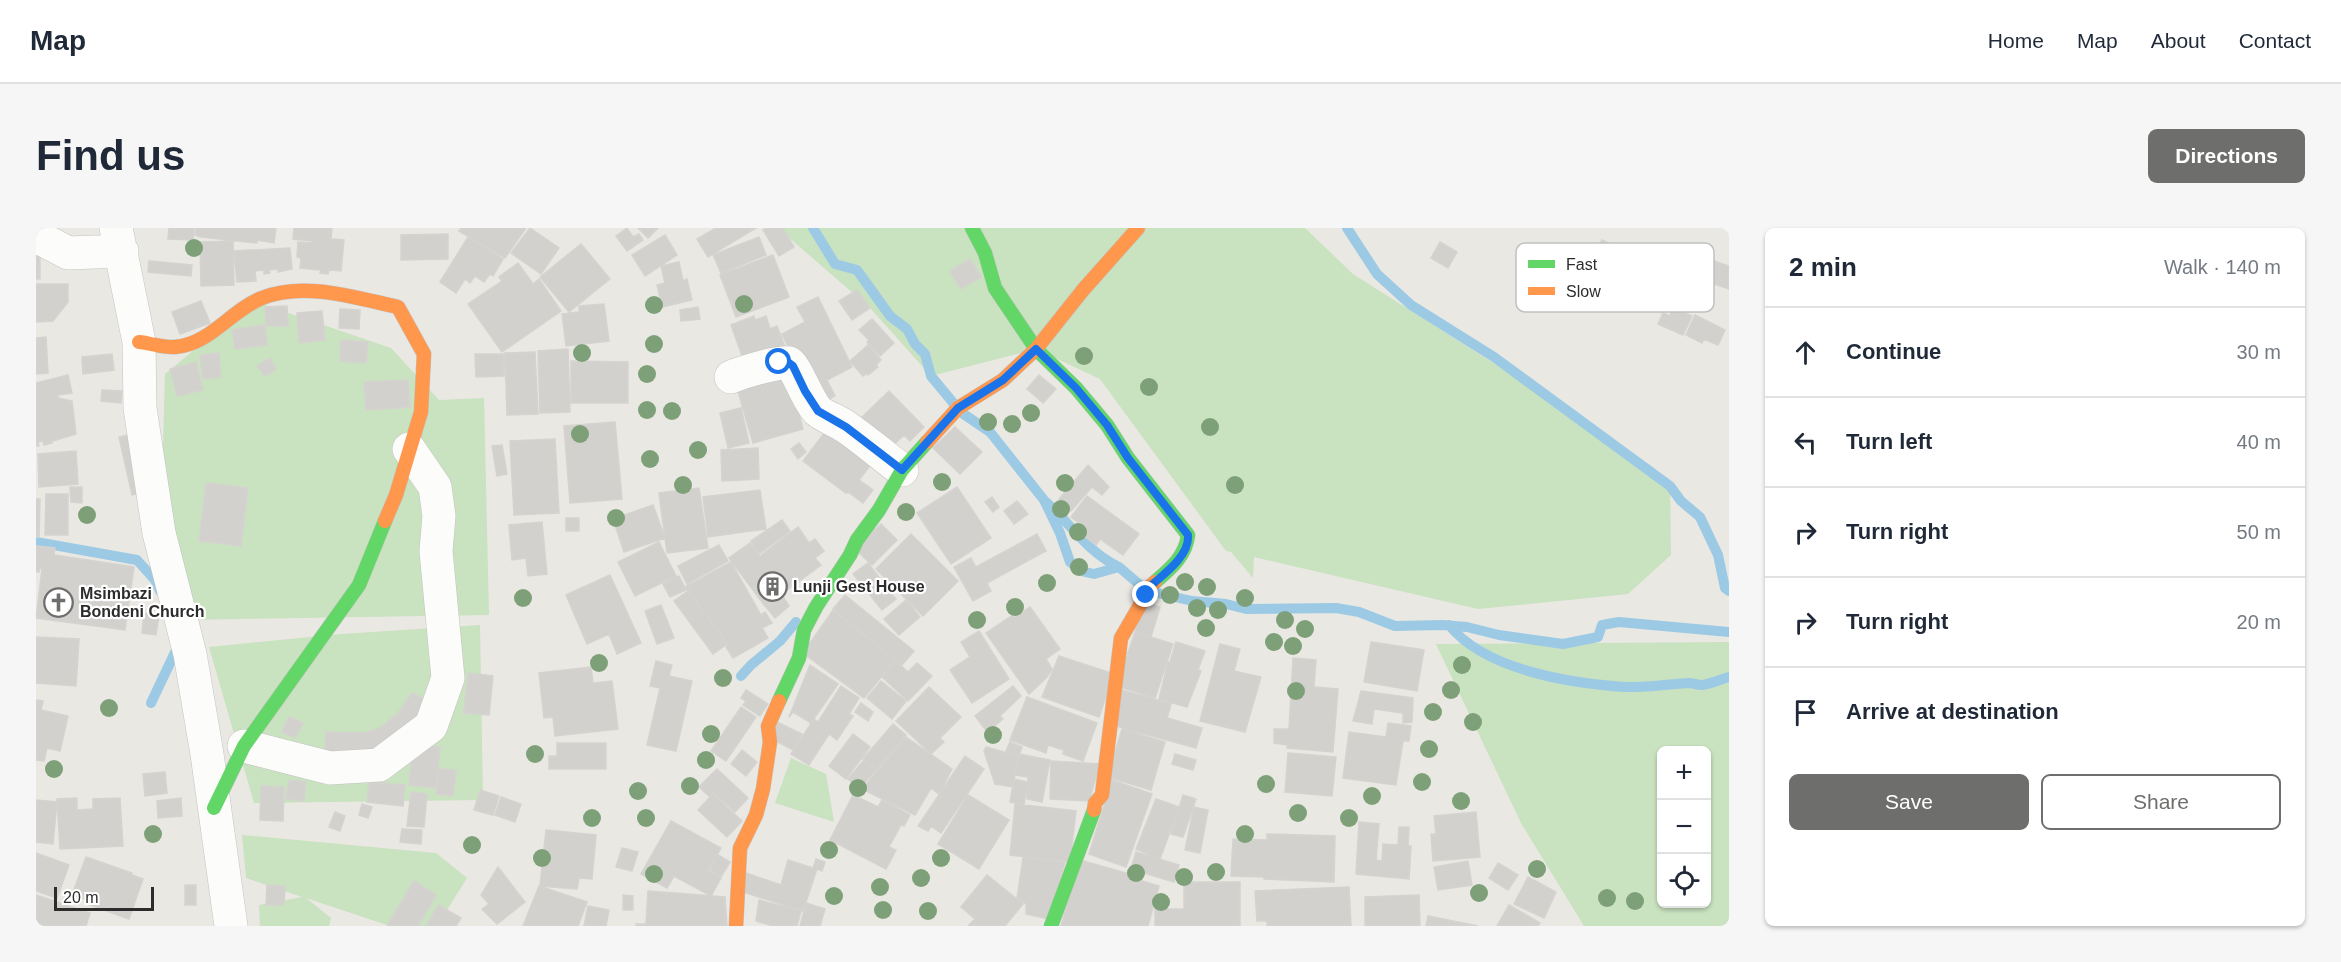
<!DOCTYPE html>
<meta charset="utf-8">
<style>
:root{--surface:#fff;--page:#f6f6f7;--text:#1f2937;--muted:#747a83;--line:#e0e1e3;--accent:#6e6e6c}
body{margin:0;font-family:Helvetica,sans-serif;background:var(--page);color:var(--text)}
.controls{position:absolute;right:18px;bottom:18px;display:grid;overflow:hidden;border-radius:9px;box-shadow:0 2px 4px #0004}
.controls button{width:54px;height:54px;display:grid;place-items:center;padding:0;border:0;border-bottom:2px solid var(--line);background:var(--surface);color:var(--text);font:30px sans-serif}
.scale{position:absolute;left:18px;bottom:15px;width:100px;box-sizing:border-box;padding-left:6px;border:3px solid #2c2c2c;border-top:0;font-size:16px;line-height:21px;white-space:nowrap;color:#2c2c2c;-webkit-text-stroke:4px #fff;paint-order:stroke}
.stop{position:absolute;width:18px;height:18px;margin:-14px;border:4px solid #1a73e8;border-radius:50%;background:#fff}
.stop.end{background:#1a73e8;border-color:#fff;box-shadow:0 2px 6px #0008}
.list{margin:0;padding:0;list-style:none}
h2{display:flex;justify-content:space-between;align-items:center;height:78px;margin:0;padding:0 24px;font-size:26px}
h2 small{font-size:20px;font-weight:400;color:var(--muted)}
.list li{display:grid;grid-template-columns:39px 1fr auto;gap:18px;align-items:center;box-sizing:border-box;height:90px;padding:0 24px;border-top:2px solid var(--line)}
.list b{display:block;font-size:22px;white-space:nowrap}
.list em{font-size:20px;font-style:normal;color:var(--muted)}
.actions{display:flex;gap:12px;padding:18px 24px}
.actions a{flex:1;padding:14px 0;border:2px solid var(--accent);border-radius:9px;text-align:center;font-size:21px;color:var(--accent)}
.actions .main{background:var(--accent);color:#fff}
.icon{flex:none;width:33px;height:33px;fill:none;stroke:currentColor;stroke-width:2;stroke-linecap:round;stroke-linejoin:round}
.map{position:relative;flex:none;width:1693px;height:698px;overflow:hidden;border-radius:9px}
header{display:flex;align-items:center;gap:36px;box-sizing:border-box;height:84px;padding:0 30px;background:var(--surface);border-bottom:2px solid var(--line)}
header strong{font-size:28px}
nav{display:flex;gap:33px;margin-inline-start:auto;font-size:21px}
.intro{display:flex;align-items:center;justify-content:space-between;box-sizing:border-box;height:144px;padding:0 36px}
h1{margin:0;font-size:42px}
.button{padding:15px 27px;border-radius:9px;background:var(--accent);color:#fff;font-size:21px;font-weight:700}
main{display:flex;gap:36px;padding:0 36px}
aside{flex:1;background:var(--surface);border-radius:9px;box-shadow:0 2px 4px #0004}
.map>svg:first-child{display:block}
</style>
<header>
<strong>Map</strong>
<nav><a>Home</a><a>Map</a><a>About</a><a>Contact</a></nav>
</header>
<div class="intro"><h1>Find us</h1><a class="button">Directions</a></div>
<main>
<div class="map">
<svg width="1693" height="698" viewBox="0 0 1693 698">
<rect width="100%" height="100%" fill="#eae8e3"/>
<path fill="#c9e2bf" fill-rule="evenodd" d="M742 0H1269L1317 46 1517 173 1634 258 1635 327 1592 366 1442 381 1218 329 1217 350 1195 324 1190 323 1064 151 1000 121 895 148 834 80Z
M217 73 355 120 403 172 448 170 453 387 145 392 119 352 127 218 129 146Z
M444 397 447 572 218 575 173 419 305 406Z
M1693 414V698H1548L1485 595 1400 416ZM1626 522H1670V676H1626Z
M755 530 790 546 798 594 739 575Z
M206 607 400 625 431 650 401 698H354L270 670 295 690 293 698H224L223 677 266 669 210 650Z"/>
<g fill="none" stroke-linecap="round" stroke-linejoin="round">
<path stroke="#9ccae5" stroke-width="10" d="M777 0 799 36 821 42 854 88 871 101 879 116 889 126 895 148 919 177
M1311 0 1341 46 1375 77 1458 129 1634 258 1645 273 1664 289 1682 327 1689 360 1693 363
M926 185 954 204 1008 272 1024 305 1034 334 1045 343 1058 346 1083 339 1104 357
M1010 274C1035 296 1052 325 1083 339
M0 314 101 332 119 352 124 363
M1117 364 1156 373 1190 376 1210 381 1300 380 1323 384 1359 398 1406 397 1431 399 1463 407 1527 416 1562 409 1566 397 1583 394 1693 404
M1413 397C1449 442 1533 455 1588 459 1610 460 1631 456 1653 455 1657 455 1662 457 1666 457 1675 456 1685 451 1693 449
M705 448 715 437 744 413 760 394
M115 475 143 416"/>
</g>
<path fill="#d3d1ce" stroke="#d5d3cf" stroke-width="1.5" d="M133 0H158L157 12 132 11Z
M160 0H240L238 15 221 12V15L165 9 159 7Z
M258 0H296L295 11 308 12 305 43 293 42 292 46 284 45 285 42 264 40 265 30 261 29 262 14 276 15V13L257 11Z
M425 0H490L469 30 423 3Z
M494 0 523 20 505 46 475 25Z
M591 0 597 9 603 6 607 12 591 23 580 8Z
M602 0H622L612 10Z
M680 0H720L672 29 661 11Z
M730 0H747L758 19 743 28 727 2Z
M412 6V31L365 32V7Z
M629 7 641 27 609 48 596 27Z
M432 9 467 31 457 48 454 46 448 54 439 48 434 55 429 51 420 65 404 54Z
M723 9 730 27 685 45 677 27Z
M1566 12 1585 21 1574 43 1555 34Z
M197 13 198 57 165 58 164 14Z
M1404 14 1421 24 1412 40 1395 30Z
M0 16H4V51H0Z
M545 16 574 51 533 84 504 49Z
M254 20 256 41 242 44V41L233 42 234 45 228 46V42L219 43 220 53 201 54 198 23Z
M737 27 753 69 700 89 684 47Z
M934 31 945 49 925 61 914 43Z
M1675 32 1693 38V61L1669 53Z
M113 33 156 37 155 48 112 44Z
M643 34 647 53 651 51 656 72 626 79 621 57 629 55 625 38Z
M482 35 497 56 503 51 525 83 466 124 432 76 466 53 463 49Z
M0 56H32V74L17 93 0 94Z
M821 62 834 80 816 92 803 73Z
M782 69 816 139 791 152 799 168 780 177 746 106 769 94 761 79Z
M165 73 174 95 144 106 136 84Z
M568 76 573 113 530 118 526 86 543 84V78Z
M251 78 252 98H230L229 79Z
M662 79 664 91 645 93 644 82Z
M1637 79 1656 88 1647 107 1622 96 1627 85 1634 88Z
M304 81 324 82 323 101 303 100Z
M286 83 289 112 263 115 261 85Z
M1659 87 1689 102 1682 117 1668 111 1666 115 1650 107Z
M718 88 719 92 730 88 734 101 741 98 751 124 710 139 695 97Z
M836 91 858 115 844 128 831 114 833 112 823 102Z
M229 97 231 117 199 121 196 102Z
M10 109 12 145 0 146V110Z
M305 112 332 114 330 135 304 133Z
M832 117 845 132 840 137 842 139 832 147 831 145 827 148 814 133Z
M532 121 534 184 504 185 502 123Z
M499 124 502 186 471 187 469 125Z
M183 125 185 149 167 151 164 127Z
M76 126 78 142 47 146 46 129Z
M439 126H468V148L440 149Z
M234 130 240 141 229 148 221 138Z
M535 133 592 134V175H535Z
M160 134 167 162 141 168 134 141Z
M750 139 767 201 717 215 699 153Z
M32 147 36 165 22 167V170L36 173 40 206 17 213 15 212 16 215 8 217 7 213 2 214 3 218H0V155Z
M1003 147 1020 161 1007 175 991 161Z
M372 152 374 179 330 182 328 154Z
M66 162 86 163 85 175 65 173Z
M853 163 888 199 874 213 868 207 851 223 822 193Z
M705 180 713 215 692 220 684 185Z
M579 194 586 271 534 275 528 198Z
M795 196 840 230 823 252 837 262 827 275 812 264 810 265 767 233Z
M919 199 946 224 924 246 897 220Z
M102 205 114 264 96 267 83 209Z
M519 211 523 285 478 287 474 213Z
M763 215 770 224 762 231 755 221Z
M466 217 471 246 461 248 456 218Z
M722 220 723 251 686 253 685 222Z
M40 223 42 256 3 259 2 226Z
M1052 237 1073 259 1066 267 1056 259 1035 283 1023 271Z
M170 255 212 260 205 318 163 313Z
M34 259H46V275L35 274Z
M921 259 955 310 915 336 881 285Z
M663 260 672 320 631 325 623 265Z
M724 262 730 301 672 309 667 269Z
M10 266H32V307H9Z
M1051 268 1103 306 1087 327 1064 311 1060 317 1047 307 1051 301 1035 289Z
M956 269 963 279 957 284 949 274Z
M0 271H4L3 309H0Z
M981 273 992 286 978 296 968 283Z
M617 277 629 310 588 324 577 291Z
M530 290H543V303H530Z
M746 292 754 303 723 326 715 313Z
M506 294 511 346 492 348 490 330 476 332 473 297Z
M845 296 861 312 836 337 819 321Z
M762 299 773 315 779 311 788 323 779 330 785 337 729 378 693 330 714 315 724 328Z
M875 306 922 353 887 388 840 341Z
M1001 306 1010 323 951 355 955 363 937 373 918 339 935 330 940 339Z
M623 314 640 348 599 368 582 334Z
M683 317 692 333 651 356 642 338Z
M0 318 19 320 18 327 98 339 89 402 0 390 6 341H8L4 340 3 344H0Z
M695 334 725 387 729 384 736 395 726 400 732 410 697 430 690 419 692 416 649 359Z
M832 335 860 371 846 382 817 346Z
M574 347 605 415 581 426 573 406 551 416 530 367Z
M643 348 650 362 634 369 627 356Z
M652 363 691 416 677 426 638 373Z
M746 367 753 378 739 390 730 379Z
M809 367 878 423 866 437 797 381Z
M870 372 884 389 863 407 848 391Z
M1107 374 1124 379 1115 409 1099 404Z
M625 377 638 410 621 416 609 383Z
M994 379 1024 421 1010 431 1016 441 1011 449 993 466 950 405 977 387 978 390Z
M797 382 859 432 828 470 767 425Z
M108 385 123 387 120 407 106 405Z
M943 403 973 451 936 475 914 442 934 429 925 414Z
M1099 404 1137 416 1119 470 1081 458Z
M0 409 43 411 40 458 0 455Z
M1140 414 1169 423 1162 442 1165 443 1151 479 1123 471 1132 434H1134Z
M1335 414 1388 422 1381 463 1328 454Z
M1184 416 1204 421 1198 443 1225 449 1209 504 1164 493Z
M1023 428 1078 446 1063 489 1006 469Z
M1257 430 1280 432 1278 459 1302 461 1297 524 1251 520 1252 517 1238 515V501H1253Z
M620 433 636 437 633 448 656 453 640 523 611 517 624 460 614 458Z
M860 433 872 444 881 435 896 448 872 473 846 449Z
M774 437 802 456 775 495 757 484 753 489Z
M555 439 557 455 576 453 582 501 519 508 517 489 508 490 503 445Z
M432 445 457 448 453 487 428 485Z
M845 453 870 473 856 491 831 470Z
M805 458 823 470 813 486 817 488 801 512 793 506 773 537 755 526 778 491 782 494Z
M977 458 985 468 964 488 967 491 951 504 939 488Z
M893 459 925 489 904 510 908 514 895 526 860 493Z
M710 462 732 476 724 488 707 477 710 473 705 470Z
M1086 462 1135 476 1131 490 1166 500 1160 520 1076 497Z
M1325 463 1377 470 1376 494 1367 495V485L1338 481 1336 496 1317 493Z
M376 465 394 473 354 519 316 527 289 524 290 504 329 505 344 500 362 485Z
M991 469 1061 495 1047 533 1027 526 1028 522 1012 517 1010 525 974 512Z
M0 472 7 473 5 482 32 488 24 523 11 520 8 533 0 532Z
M825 475 837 484 832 493 819 484Z
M705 479 720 489 690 533 675 523Z
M253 489 267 495 259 510 246 504Z
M741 494 766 506 757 522 734 510Z
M1352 495 1375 498 1373 513H1367L1360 557 1307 550 1313 504 1350 509Z
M857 496 870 507 840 542 827 531Z
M1086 501 1129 514 1115 562 1072 549Z
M817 506 834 519 810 551 793 538Z
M870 509 916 541 903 566 895 560 879 587 826 561Z
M974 514 986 519 983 527 970 523Z
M521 515H570V541H513V528H521Z
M377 517 404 519 400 560 373 557Z
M950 519 982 528 977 559 959 556 948 523Z
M706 522 721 534 710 548 695 536Z
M1252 525 1300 529 1296 568 1249 564Z
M983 526 1014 532 1006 574 991 571 992 549 979 547Z
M1139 526 1160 532 1157 542 1136 536Z
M929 528 948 541 905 605 895 598 892 603 882 598Z
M828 532 840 542 823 561 812 551Z
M1015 533 1064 536 1053 573 1014 571Z
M403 541 420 542 417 568 400 566Z
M681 541 712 570 699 584 678 565 674 569 663 559Z
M129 544 131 565 109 568 107 546Z
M978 551 992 554 988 576 974 574Z
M253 552 270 554 268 573 250 571Z
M1076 552 1116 566 1090 639 1053 626Z
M333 554 369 557 367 578 331 574Z
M225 558 248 559 247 593 224 592Z
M444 562 463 568 457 587 438 582Z
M375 564 391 566 388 599 371 598Z
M677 566 706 593 691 609 662 582Z
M817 567 842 579 846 572 874 587 868 598 865 597 853 619 860 622 850 641 794 612Z
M932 567 973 592 943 641 902 616Z
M1147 567 1160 571 1147 609 1135 606Z
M465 569 485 576 479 594 459 587Z
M41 570V582L57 581V571L84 570 87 618 24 621 21 571Z
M145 570 146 588 122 590 121 573Z
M1120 571 1143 579 1124 631 1100 621Z
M0 572 21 574 17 616 0 614Z
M326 576 336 579 332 590 323 587Z
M979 576 1040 583 1034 634 974 627Z
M1158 579 1172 582 1164 625 1149 622Z
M299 584 309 588 304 603 293 599Z
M1440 584 1444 629 1397 633 1395 606H1400L1398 588Z
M635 593 685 620 672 643 685 650 675 668 638 648 631 660 605 646Z
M1323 594 1343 596 1340 632 1346 633 1347 616 1362 617 1363 599H1373L1372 618H1375L1373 651 1320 646Z
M366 601 386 602 385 616 364 614Z
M510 602 560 607 556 651 543 650 541 661 504 658Z
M1231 606 1299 608 1298 654 1228 651V649L1195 648 1197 611 1231 612Z
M586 620 602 624 596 643 580 639Z
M1100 624 1143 637 1138 654 1095 641Z
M0 625 33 637 21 670 0 663Z
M682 627 694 634 685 649 674 643Z
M50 629 96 645V647L107 651 93 691 51 676 52 672 36 667Z
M987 630 1029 634 1013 691 990 686V676L981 670Z
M780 631 789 634 786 643 781 641 767 683 701 662 707 644 745 657 752 632 777 640Z
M1044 632 1104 649 1103 652 1123 658 1112 698H1025Z
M1432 633 1436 657 1402 662 1398 639Z
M1462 635 1482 647 1472 662 1453 650Z
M462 639 489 674 461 696 446 681 453 676 445 667Z
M951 647 987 676 969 698H932L939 691 925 679Z
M1492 649 1520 664 1508 690 1478 676Z
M378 653 400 667 382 698H351Z
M1148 654H1204V698H1119V681H1148Z
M149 657H160V677H149Z
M231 657 249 658 248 677H230Z
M503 658 551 674 542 698H487Z
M1313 659 1315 698H1231V693H1221L1219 663Z
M612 663 689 669 691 698H600V696H610Z
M0 667 54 685 50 698H0Z
M587 667 597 668V682H587Z
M1383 667 1384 698H1329V669Z
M723 672 765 683 761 698H737L720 693Z
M770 675 789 681 784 698H764Z
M402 677 425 690 420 698H390Z
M1473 677 1504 695 1502 698H1461Z
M552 678 573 682 570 698H548Z
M1392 688 1442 698H1390Z"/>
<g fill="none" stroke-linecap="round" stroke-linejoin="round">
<defs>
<path id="street" d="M80 0 103 114 104 180 123 305 154 426 171 526 195 698
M0 8 32 25 86 23
M695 149C704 145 746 132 753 135 759 137 773 175 782 183 789 189 802 193 810 199 829 212 847 228 866 242
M208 518 294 540 343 537 395 498 412 450 400 323 403 288 399 259 373 221"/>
<path id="fast" d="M936 0 949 25 959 60 1000 121 1040 160 1071 197 1092 230 1152 307C1150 328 1134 341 1119 354
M743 473 763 430 768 402 780 379 814 327 821 312 843 282 866 242 891 214
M178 580 208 518 323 357 349 293
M1015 698 1058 582"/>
<path id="slow" d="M103 114C115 115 127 120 139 119 175 116 195 82 226 70 269 53 320 70 362 79L388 126 385 184 360 267 349 293
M891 214 922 180 967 152 1000 121 1047 62 1102 0
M1058 582 1059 575 1066 567 1085 410 1110 367V362L1119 354
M700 698 704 620 720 587 727 561 734 514 732 498 743 473"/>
</defs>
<use href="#street" stroke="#c4c3c2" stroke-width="34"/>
<use href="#fast" stroke="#c4c3c2" stroke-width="15"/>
<use href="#slow" stroke="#c4c3c2" stroke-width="15"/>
<use href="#street" stroke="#fcfcfb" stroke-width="33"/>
<use href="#fast" stroke="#63d668" stroke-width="14"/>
<use href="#slow" stroke="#ff974d" stroke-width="14"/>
</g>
<g fill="#7ea078">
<circle cx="158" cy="20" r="9"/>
<circle cx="708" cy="76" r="9"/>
<circle cx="618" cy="77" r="9"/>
<circle cx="618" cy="116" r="9"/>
<circle cx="546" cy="125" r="9"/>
<circle cx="1048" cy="128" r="9"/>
<circle cx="611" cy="146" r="9"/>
<circle cx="1113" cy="159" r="9"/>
<circle cx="611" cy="182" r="9"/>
<circle cx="636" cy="183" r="9"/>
<circle cx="995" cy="185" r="9"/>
<circle cx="952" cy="194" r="9"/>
<circle cx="976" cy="196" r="9"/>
<circle cx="1174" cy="199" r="9"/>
<circle cx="544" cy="206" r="9"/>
<circle cx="662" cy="222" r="9"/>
<circle cx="614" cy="231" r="9"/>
<circle cx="906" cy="254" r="9"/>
<circle cx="1029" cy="255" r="9"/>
<circle cx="647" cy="257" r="9"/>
<circle cx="1199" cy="257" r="9"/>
<circle cx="1025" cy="281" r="9"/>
<circle cx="870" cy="284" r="9"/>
<circle cx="51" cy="287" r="9"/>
<circle cx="580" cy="290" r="9"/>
<circle cx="1042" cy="304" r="9"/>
<circle cx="1043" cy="339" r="9"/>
<circle cx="1149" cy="354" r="9"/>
<circle cx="1011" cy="355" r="9"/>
<circle cx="1171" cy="359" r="9"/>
<circle cx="1134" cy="367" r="9"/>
<circle cx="487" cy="370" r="9"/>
<circle cx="1209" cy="370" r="9"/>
<circle cx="979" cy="379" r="9"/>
<circle cx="1161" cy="380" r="9"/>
<circle cx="1182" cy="382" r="9"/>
<circle cx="941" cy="392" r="9"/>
<circle cx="1249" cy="392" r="9"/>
<circle cx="1170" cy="400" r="9"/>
<circle cx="1269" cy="401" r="9"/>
<circle cx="1238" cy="414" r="9"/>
<circle cx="1257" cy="418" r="9"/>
<circle cx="563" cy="435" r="9"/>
<circle cx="1426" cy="437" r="9"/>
<circle cx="687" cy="450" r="9"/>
<circle cx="1415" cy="462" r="9"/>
<circle cx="1260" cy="463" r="9"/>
<circle cx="73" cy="480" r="9"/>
<circle cx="1397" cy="484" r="9"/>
<circle cx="1437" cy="494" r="9"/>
<circle cx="675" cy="506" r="9"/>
<circle cx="957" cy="507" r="9"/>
<circle cx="1393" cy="521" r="9"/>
<circle cx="499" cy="526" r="9"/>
<circle cx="670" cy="532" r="9"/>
<circle cx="18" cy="541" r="9"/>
<circle cx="1386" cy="554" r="9"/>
<circle cx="1230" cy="556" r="9"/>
<circle cx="654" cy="558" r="9"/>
<circle cx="822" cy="560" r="9"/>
<circle cx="602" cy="563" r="9"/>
<circle cx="1336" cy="568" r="9"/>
<circle cx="1425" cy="573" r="9"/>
<circle cx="1262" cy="585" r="9"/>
<circle cx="556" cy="590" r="9"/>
<circle cx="610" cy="590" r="9"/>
<circle cx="1313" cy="590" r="9"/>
<circle cx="117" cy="606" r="9"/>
<circle cx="1209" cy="606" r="9"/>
<circle cx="436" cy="617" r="9"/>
<circle cx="793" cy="622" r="9"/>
<circle cx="506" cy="630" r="9"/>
<circle cx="905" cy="630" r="9"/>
<circle cx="1501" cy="641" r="9"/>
<circle cx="1180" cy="644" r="9"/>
<circle cx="1100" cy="645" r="9"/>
<circle cx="618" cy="646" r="9"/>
<circle cx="1148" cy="649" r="9"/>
<circle cx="885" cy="650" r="9"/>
<circle cx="844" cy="659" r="9"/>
<circle cx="1443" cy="665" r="9"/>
<circle cx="798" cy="668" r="9"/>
<circle cx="1571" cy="670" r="9"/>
<circle cx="1599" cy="673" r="9"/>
<circle cx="1125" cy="674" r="9"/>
<circle cx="847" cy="682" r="9"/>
<circle cx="892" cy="683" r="9"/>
</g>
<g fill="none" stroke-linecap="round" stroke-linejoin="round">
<path stroke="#1a73e8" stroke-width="8" d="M743 134 753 135 757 138 769 163 782 183 810 199 866 242 922 180 967 152 1000 121 1040 160 1071 197 1092 230 1152 307C1154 329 1125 348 1110 362V367"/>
</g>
<defs>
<symbol id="building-ring" viewBox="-11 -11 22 22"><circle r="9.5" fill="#fff" stroke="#6e6e6c" stroke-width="1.5"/><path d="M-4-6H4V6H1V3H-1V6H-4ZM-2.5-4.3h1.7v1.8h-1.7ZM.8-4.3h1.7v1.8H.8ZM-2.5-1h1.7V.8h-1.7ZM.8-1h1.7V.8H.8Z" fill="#6e6e6c"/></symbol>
<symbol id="church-ring" viewBox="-11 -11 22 22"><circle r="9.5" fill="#fff" stroke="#6e6e6c" stroke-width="1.5"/><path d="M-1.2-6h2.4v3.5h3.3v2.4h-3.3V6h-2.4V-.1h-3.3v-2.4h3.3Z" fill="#6e6e6c"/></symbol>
</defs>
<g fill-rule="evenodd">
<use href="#building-ring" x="720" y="342" width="33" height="33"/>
<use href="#church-ring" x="6" y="358" width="33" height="33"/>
</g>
<g text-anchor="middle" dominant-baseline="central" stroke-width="4.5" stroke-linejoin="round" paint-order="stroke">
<g font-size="16" font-weight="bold" fill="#2c2c2c" stroke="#fff" text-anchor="start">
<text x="757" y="358">Lunji Gest House</text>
<text x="44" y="365">Msimbazi<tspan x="44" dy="18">Bondeni Church</tspan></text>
</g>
</g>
<rect x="1480" y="15" width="198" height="69" rx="9" fill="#fff" stroke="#c0c0c0" stroke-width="1.5"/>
<rect x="1492" y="32" width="27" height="8" fill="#63d668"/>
<rect x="1492" y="59" width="27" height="8" fill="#ff974d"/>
<g font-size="16" fill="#2c2c2c">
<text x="1530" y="42">Fast</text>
<text x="1530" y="69">Slow</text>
</g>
</svg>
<div class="controls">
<button>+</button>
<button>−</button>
<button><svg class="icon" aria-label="locate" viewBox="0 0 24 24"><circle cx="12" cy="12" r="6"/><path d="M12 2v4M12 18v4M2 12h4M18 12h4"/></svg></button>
</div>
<div class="scale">20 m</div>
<div class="stop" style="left:743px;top:134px"></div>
<div class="stop end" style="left:1110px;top:367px"></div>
</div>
<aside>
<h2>2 min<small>Walk · 140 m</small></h2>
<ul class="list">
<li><svg class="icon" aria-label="ahead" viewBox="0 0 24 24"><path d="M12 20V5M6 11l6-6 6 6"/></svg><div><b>Continue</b></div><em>30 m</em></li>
<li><svg class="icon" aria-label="left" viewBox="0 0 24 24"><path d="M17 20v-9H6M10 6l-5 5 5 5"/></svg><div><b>Turn left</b></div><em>40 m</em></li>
<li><svg class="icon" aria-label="right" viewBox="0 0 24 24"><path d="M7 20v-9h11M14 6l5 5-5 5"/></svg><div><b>Turn right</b></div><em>50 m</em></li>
<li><svg class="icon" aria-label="right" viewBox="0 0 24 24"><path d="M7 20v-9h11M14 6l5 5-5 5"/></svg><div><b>Turn right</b></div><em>20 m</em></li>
<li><svg class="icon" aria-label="arrive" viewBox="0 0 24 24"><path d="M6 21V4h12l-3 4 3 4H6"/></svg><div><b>Arrive at destination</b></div></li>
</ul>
<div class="actions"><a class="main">Save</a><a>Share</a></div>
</aside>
</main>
